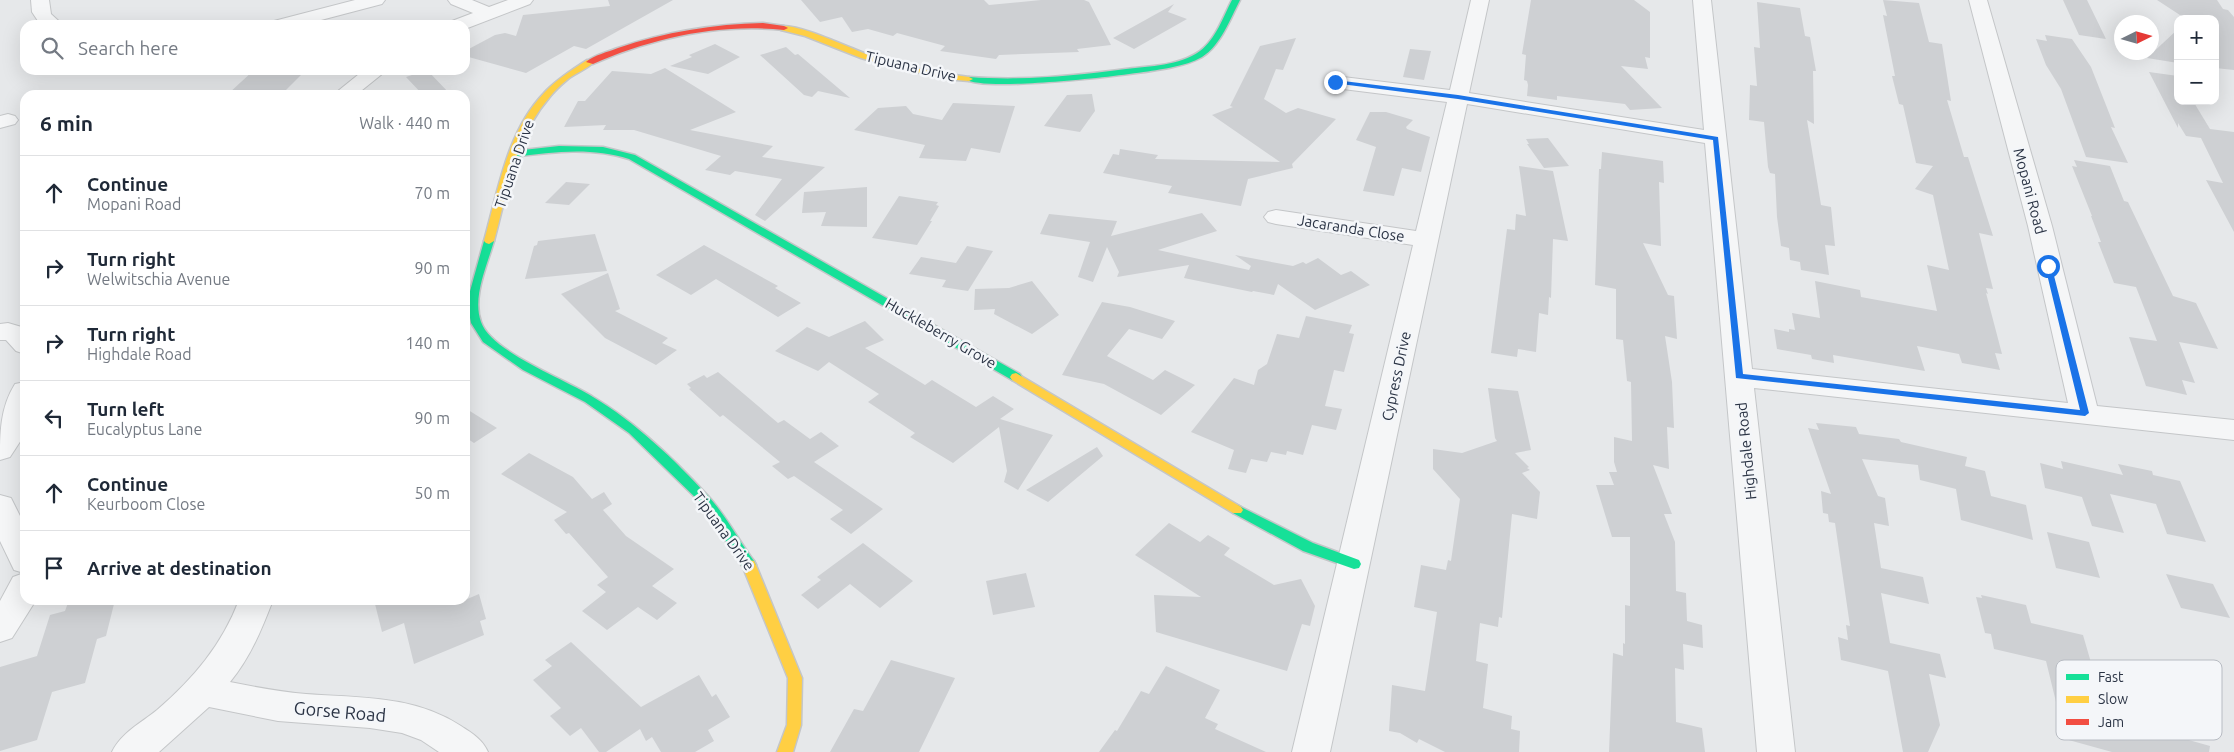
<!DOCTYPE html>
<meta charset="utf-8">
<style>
:root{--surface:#fff;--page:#f6f6f7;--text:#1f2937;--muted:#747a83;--line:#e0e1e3}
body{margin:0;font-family:Ubuntu,sans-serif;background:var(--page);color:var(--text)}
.controls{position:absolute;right:15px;top:15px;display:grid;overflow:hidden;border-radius:10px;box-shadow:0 5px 20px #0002}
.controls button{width:45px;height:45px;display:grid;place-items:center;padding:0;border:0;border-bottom:1px solid var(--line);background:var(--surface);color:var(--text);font:25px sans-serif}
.compass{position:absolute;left:2114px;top:15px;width:45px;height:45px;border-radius:50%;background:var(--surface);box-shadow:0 5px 20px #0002;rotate:85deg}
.stop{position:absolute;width:15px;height:15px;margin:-11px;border:4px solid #1a73e8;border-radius:50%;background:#fff}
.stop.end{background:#1a73e8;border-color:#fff;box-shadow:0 1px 5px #0008}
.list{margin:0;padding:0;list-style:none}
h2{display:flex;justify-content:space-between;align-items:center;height:65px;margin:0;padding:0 20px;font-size:21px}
h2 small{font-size:16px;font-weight:400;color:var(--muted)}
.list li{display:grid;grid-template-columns:32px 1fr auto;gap:15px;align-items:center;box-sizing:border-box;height:75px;padding:0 20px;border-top:1px solid var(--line)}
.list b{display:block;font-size:19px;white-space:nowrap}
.list p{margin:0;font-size:16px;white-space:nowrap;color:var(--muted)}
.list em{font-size:16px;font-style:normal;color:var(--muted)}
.icon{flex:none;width:28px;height:28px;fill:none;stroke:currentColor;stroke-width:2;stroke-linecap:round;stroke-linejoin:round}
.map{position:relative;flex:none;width:2234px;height:752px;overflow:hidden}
.search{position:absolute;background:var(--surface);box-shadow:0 5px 20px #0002;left:20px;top:20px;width:450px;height:55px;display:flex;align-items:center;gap:12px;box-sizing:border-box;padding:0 18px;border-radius:15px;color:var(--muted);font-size:19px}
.panel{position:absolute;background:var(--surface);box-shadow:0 5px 20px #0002;left:20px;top:90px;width:450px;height:515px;border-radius:15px}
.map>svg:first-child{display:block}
</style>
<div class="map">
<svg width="2234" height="752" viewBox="0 0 2234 752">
<rect width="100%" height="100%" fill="#e6e8ea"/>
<path fill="#ced0d3" d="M608 0H673L586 49 574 46 526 73 465 56V51L495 35 505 33 516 36 523 15 610 6Z
M801 0H984L989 5 1041 0H1084L1089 2 1111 45 1077 49 1079 52 999 55 996 59 940 51 945 46 897 33 893 36 868 29 852 32 842 17 820 22Z
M1531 0H1634L1650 12V58L1645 57 1648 69 1621 66 1662 108 1630 110 1625 104 1557 96V100L1527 96 1528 85 1527 81 1524 80 1526 55 1522 54Z
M1883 0 1919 3 1929 42 1942 44 1951 101 1947 100 1964 157H1968L1993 236 1979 233 1993 289 1986 288 1988 294 1986 293 2002 354 1995 353 2000 370 1962 363 1959 354 1917 346 1925 371 1833 355 1834 363 1812 359 1811 355 1777 349 1774 329 1789 332V329L1795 330 1792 313 1820 318 1815 281 1860 290 1861 297 1937 311 1927 265 1949 270 1933 195 1915 189 1933 166 1916 163 1903 105 1899 104 1892 76H1895L1883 15 1887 16Z
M2063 0H2087L2106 39 2079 35Z
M2157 0H2217L2223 9 2228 10 2234 17V70L2215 68V19H2186Z
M1757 2 1800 8 1805 36 1810 37 1816 71H1813L1814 124 1807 120 1821 205 1831 207 1835 246 1825 245 1829 275 1801 270 1800 262 1790 260 1789 248 1781 246 1777 217 1775 174 1770 173 1768 167 1764 122 1749 120 1750 85 1757 86 1754 47 1760 48Z
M1174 4 1168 12 1187 19 1134 49 1113 38Z
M2178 29V63L2147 58Z
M2045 35 2072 39 2091 67 2115 128 2111 127 2128 163 2086 157 2061 89 2046 65 2036 39 2047 41Z
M1296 38 1283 70 1276 69 1264 99 1286 113 1298 108 1336 119 1292 164 1293 168 1248 179 1241 206 1168 193 1172 186 1103 173 1113 154 1119 155 1120 149 1158 155 1155 159 1280 162 1212 115 1233 107 1230 106 1260 46Z
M715 44 740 57 708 74 670 66 692 57 689 55Z
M786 47 795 55 798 54 850 98 818 91 812 97 804 95 760 55Z
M1410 49 1431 51 1424 80 1403 77Z
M665 68 736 112 690 130 773 146 762 157 825 167 765 221 755 215 782 179 735 171 730 175 705 170 721 156 634 130H603L606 125 564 127 578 101H585L612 71 651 74Z
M254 70H306L281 95 228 94Z
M427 70 451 95H423L406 77Z
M2149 72 2178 76V101H2193L2210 129 2234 132V232L2206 180 2223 183 2201 138 2186 136 2178 123V128Z
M1092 94 1095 111 1080 132 1044 126 1067 95Z
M953 103 1015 106 1000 153 971 148 966 161 919 158 925 145 854 130 878 108 906 106 913 114 942 120Z
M1370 112H1386L1413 120 1406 127 1407 129 1430 137 1421 172 1402 168 1394 196 1363 191 1376 147 1356 140Z
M1548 138 1569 166 1544 168 1527 144H1529L1526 139Z
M1602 152 1663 161 1664 183 1659 182 1661 246 1643 243 1668 295 1674 296 1677 339 1665 336 1672 382 1674 428 1667 427 1669 469 1653 465 1672 514H1664L1675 542 1676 591 1686 593 1687 621 1702 625 1703 648 1683 644 1684 670 1675 668 1676 722 1702 728 1705 752H1609L1613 653 1623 656V643L1625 644V605L1630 606V537H1612L1596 485H1614L1609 472H1617L1614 462V437L1632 441 1631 382 1627 381 1623 340 1616 339V289L1595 285 1599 169H1601Z
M2074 160 2110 166 2124 201 2128 202 2173 296 2196 303 2218 349 2179 342 2195 383 2182 380 2187 395 2146 386 2129 337 2157 341 2136 287 2114 283 2098 242H2101L2091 216H2092L2072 166 2077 167Z
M1519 166 1553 171 1568 241 1553 239 1551 298 1549 297 1548 315 1539 313 1536 352 1518 349 1517 357 1491 353 1507 229 1515 230 1516 214 1526 216Z
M566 182 590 184 569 205 545 203Z
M867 187V227L821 226 826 212 802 213 804 192Z
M899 196 938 202 936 205 939 206 930 221H932L917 245 872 238Z
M1202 213 1217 231 1158 250 1249 270 1251 266 1235 255 1293 266 1303 262 1306 264 1318 258 1341 275 1351 271 1370 285 1315 310 1278 284 1274 295 1253 291 1252 292 1184 278 1189 265 1117 277 1119 272 1107 247 1093 282 1078 277 1090 242 1040 234 1049 214 1117 221 1111 236Z
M595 234 607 271 525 279 534 246 537 245 538 241Z
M704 245 778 286 775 288 801 303 778 317 716 279 691 295 656 275Z
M967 246 993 251 968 291 942 287 946 280 909 274 921 257 956 263Z
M608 273 620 309 615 311 668 338 662 343 677 350 656 365 605 338 561 294Z
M1032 281 1059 315 1032 334 994 314 995 309 974 310 975 289 1009 288Z
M1102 302 1130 307 1175 321 1162 339 1129 329 1107 356 1153 380 1165 370 1195 385 1161 415 1104 384 1062 375Z
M1306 316 1352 325 1349 333 1354 334 1344 372 1334 370 1325 406 1342 409 1336 430 1312 425 1303 455 1287 451 1286 455 1271 452 1267 462 1251 459 1246 473 1228 469 1234 450 1191 432 1234 378 1254 385 1258 370 1267 364 1277 334 1299 338Z
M865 321 884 340 865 348 925 385 932 380 976 407 993 396 1014 409 1000 419 1053 435 1018 490 1004 482 1007 471 999 427 953 463 910 437 915 433 868 402 879 394 829 362 818 371 775 351 807 327 829 337Z
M718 372 778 423 784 420 810 439 821 432 839 446 814 462 883 509 851 534 830 519 843 510 794 476 788 479 772 466 780 462 723 415 720 417 689 389 691 388 687 384 704 375 707 378Z
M1488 388 1518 391 1531 450 1515 453 1529 467 1527 468 1530 470 1522 473 1540 492 1537 519 1512 514 1502 618 1499 617 1498 627 1480 623 1476 661 1488 664 1483 708 1512 716 1511 729 1520 731 1519 752H1445L1419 739 1417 743 1400 733 1389 731 1392 685 1425 691 1437 612 1414 607 1421 565 1446 570 1448 560 1451 561 1460 499 1433 469V449L1462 453 1497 441 1495 438Z
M465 408 497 428 474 443 465 437Z
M1816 423 1856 427 1859 434 1899 439 1901 442 1967 457 1965 466 1985 471 1991 496 2026 505 2033 540 1961 520 1956 489 1920 480 1918 465 1862 459 1878 496 1885 498 1889 526 1874 523 1881 568 1923 577 1929 604 1881 593 1890 643 1940 654 1946 678 1929 674 1940 725 1928 752H1903L1888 671 1841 660 1838 637 1848 640 1846 625 1850 626 1835 523 1829 522 1828 514 1823 513 1821 491 1831 494 1808 428 1819 430Z
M1097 447 1103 456 1048 502 1026 490Z
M529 453 573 477 592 499 604 492 612 504 603 510 626 536 674 569 652 586 677 603 657 620 638 607 607 630 582 611 606 592 597 585 608 577 569 533 566 534 554 520 567 512 501 474Z
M2061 461 2123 475 2118 464 2152 471 2153 475 2180 481 2206 542 2167 534 2156 504 2110 494 2124 533 2092 526 2082 497 2045 488 2040 463 2063 469Z
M1169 523 1200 542 1208 535 1230 548 1224 555 1274 585 1301 579 1315 606 1310 626 1302 624 1287 671 1156 632 1154 595 1201 597 1135 555Z
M2047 532 2089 542 2100 578 2056 568Z
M863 543 913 581 880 608 850 584 818 609 801 595 821 580 817 577Z
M1026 573 1035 607 993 615 986 581Z
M2166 574 2213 584 2230 618 2181 608Z
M479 594 486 619 480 621 484 635 414 664 404 623 382 632 375 604 386 600H465Z
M1981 595 2026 605 2031 623 2083 635 2101 697 2115 700 2117 707 2166 720 2171 735 2210 746 2209 752H2112L2065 739 2046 661 1994 649 1991 634 1985 633 1976 597 1982 598Z
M69 600H115L106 636 97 639 85 683 52 692 37 740 0 751V667L37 656 50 615 65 611Z
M571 642 641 707 699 675 712 697 716 694 730 717 708 730 714 741 695 752H661L652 737 646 741 640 729 606 752H599L581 728 570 736 550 716 561 708 533 680 552 666 545 660Z
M891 660 955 678 919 752H830L854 709 863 711Z
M1166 666 1220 690 1205 718 1218 724 1215 729 1266 752H1099L1115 730 1117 731 1141 691 1149 694Z"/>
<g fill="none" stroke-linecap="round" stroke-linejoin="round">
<defs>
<path id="street" d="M31 0H49L51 14 63 25 40 24 32 12Z
M355 0H385L382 4 302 25H272L274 21Z
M448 0H472L489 7 508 0H533L530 4 465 29V25H450L452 21 473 13 451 4Z
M1471 0H1489L1469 93 1704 130 1693 0H1711L1752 369 2068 403 2028 226 1969 0H1987L2052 226 2097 406 2234 420V440L1754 388 1795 752H1757L1705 143 1467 104 1330 752H1292L1413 245 1276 224 1268 222 1264 217 1268 212 1276 210 1416 231 1447 102 1335 88 1328 86 1325 82 1328 78 1335 76 1450 90Z
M364 70H387L356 95H333Z
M8 114 15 116 18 120 15 124 0 128V116Z
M8 323 25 328V354L16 351 6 340H0V324Z
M25 382V434L10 457 0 460C0 433 0 408 15 384Z
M0 495 11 498 25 526V600H36L12 638 0 642V601L13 577 24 573 14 570 0 541Z
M239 600H273C262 629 250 658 230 682 255 687 280 692 306 694 360 698 414 695 461 726 473 734 482 739 488 752H439L421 740 402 733 370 728 278 721 209 707 159 752H112C121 733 141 723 157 710 193 679 222 645 239 600Z"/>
<path id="fast" d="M1232 0H1240C1230 19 1221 45 1202 57 1193 62 1183 65 1173 67 1144 74 984 93 965 79L969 77C1022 81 1073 76 1126 69 1150 66 1179 66 1200 51 1216 39 1223 17 1232 0Z
M559 146 603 147 635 155 1020 374 1022 377 1016 381 1012 380 629 159C591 147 553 152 514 157L510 154 514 151Z
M489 238 494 241C487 266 472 297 481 322 491 352 567 380 593 397 634 421 676 461 708 496 725 514 739 541 754 561L756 565 754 569 749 570 744 569 701 503 629 433 585 402 523 370 483 342 471 323 467 302 484 241Z
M1237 505 1313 543 1359 560 1361 564 1359 568 1354 569 1303 551 1233 513 1231 510 1233 507Z"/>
<path id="slow" d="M781 26C802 24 856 51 879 59 908 68 939 73 969 77L973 79 969 81 957 80 895 68 861 58 805 36 781 30Z
M587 60 594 62C587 69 576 73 568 79 562 84 554 91 549 98 515 137 507 193 494 241L489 244 486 243 484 241C498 191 507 131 544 93 557 79 572 70 587 60Z
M1016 373 1241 507 1243 510 1241 513H1233L1012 380 1010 377 1012 374Z
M749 560 754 561 756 565 802 678 801 725 793 752H777L787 725 788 678 742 565 744 561Z"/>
<path id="jam" d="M763 23 784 26 788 28 784 30C719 23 652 38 593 64L586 62C594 55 608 52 618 48 665 32 714 24 763 23Z"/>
</defs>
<use href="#street" stroke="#c4c6c8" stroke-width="2"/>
<use href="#fast" stroke="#c4c6c8" stroke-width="3"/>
<use href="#slow" stroke="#c4c6c8" stroke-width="3"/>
<use href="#jam" stroke="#c4c6c8" stroke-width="3"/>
<use href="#street" fill="#f5f6f7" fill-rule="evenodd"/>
<use href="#fast" fill="#16e098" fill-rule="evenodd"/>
<use href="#slow" fill="#ffcf43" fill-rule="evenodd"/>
<use href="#jam" fill="#f24e42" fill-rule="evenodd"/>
</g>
<path fill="#1a73e8" d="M1335 80 1458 95 1718 137 1743 374 2080 410 2045 266 2051 264 2089 413 2085 416 1736 378 1713 140 1458 99 1333 83Z"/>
<g text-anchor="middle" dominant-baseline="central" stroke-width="5" stroke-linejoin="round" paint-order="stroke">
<g font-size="15" fill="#2b3445" stroke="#f4f6f9">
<text transform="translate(911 66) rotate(13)">Tipuana Drive</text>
<text transform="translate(514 164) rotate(-71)">Tipuana Drive</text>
<text transform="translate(2030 191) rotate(75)">Mopani Road</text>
<text transform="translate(1351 228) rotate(9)">Jacaranda Close</text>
<text transform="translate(941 333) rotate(30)">Huckleberry Grove</text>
<text transform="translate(1396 376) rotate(-78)">Cypress Drive</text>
<text transform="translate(1746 451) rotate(-96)">Highdale Road</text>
<text transform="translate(724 531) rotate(54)">Tipuana Drive</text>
</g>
<g font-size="18" fill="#2b3445" stroke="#f4f6f9">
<text transform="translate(340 711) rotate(5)">Gorse Road</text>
</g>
</g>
<rect x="2056" y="660" width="166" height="80" rx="8" fill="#f4f6f9" stroke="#b8bcc3" stroke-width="1"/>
<rect x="2066" y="674" width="23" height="6" fill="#16e098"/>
<rect x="2066" y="696" width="23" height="7" fill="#ffcf43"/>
<rect x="2066" y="719" width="23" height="6" fill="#f24e42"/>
<g font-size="14" fill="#2b3445">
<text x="2098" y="682">Fast</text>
<text x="2098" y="704">Slow</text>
<text x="2098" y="727">Jam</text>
</g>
</svg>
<div class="controls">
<button>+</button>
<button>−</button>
</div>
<svg class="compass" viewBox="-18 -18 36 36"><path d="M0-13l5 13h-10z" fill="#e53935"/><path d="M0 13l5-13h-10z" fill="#747a83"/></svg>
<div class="stop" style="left:2048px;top:266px"></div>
<div class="stop end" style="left:1335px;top:82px"></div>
<div class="search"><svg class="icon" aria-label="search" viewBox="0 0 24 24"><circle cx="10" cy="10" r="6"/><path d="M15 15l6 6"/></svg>Search here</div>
<section class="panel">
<h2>6 min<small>Walk · 440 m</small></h2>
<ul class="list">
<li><svg class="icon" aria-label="ahead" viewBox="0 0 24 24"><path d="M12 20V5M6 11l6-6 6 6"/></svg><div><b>Continue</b><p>Mopani Road</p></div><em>70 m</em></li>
<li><svg class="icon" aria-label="right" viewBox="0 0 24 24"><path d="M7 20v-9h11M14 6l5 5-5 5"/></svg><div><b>Turn right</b><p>Welwitschia Avenue</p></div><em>90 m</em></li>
<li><svg class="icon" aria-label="right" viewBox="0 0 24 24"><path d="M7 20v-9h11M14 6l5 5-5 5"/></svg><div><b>Turn right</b><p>Highdale Road</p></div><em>140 m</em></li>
<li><svg class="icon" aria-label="left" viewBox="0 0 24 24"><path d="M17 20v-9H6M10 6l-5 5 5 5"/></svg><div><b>Turn left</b><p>Eucalyptus Lane</p></div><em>90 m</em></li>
<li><svg class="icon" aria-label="ahead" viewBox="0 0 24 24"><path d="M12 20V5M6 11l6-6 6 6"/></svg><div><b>Continue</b><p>Keurboom Close</p></div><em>50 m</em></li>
<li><svg class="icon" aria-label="arrive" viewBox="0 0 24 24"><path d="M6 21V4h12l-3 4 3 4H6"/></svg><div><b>Arrive at destination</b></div></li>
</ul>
</section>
</div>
